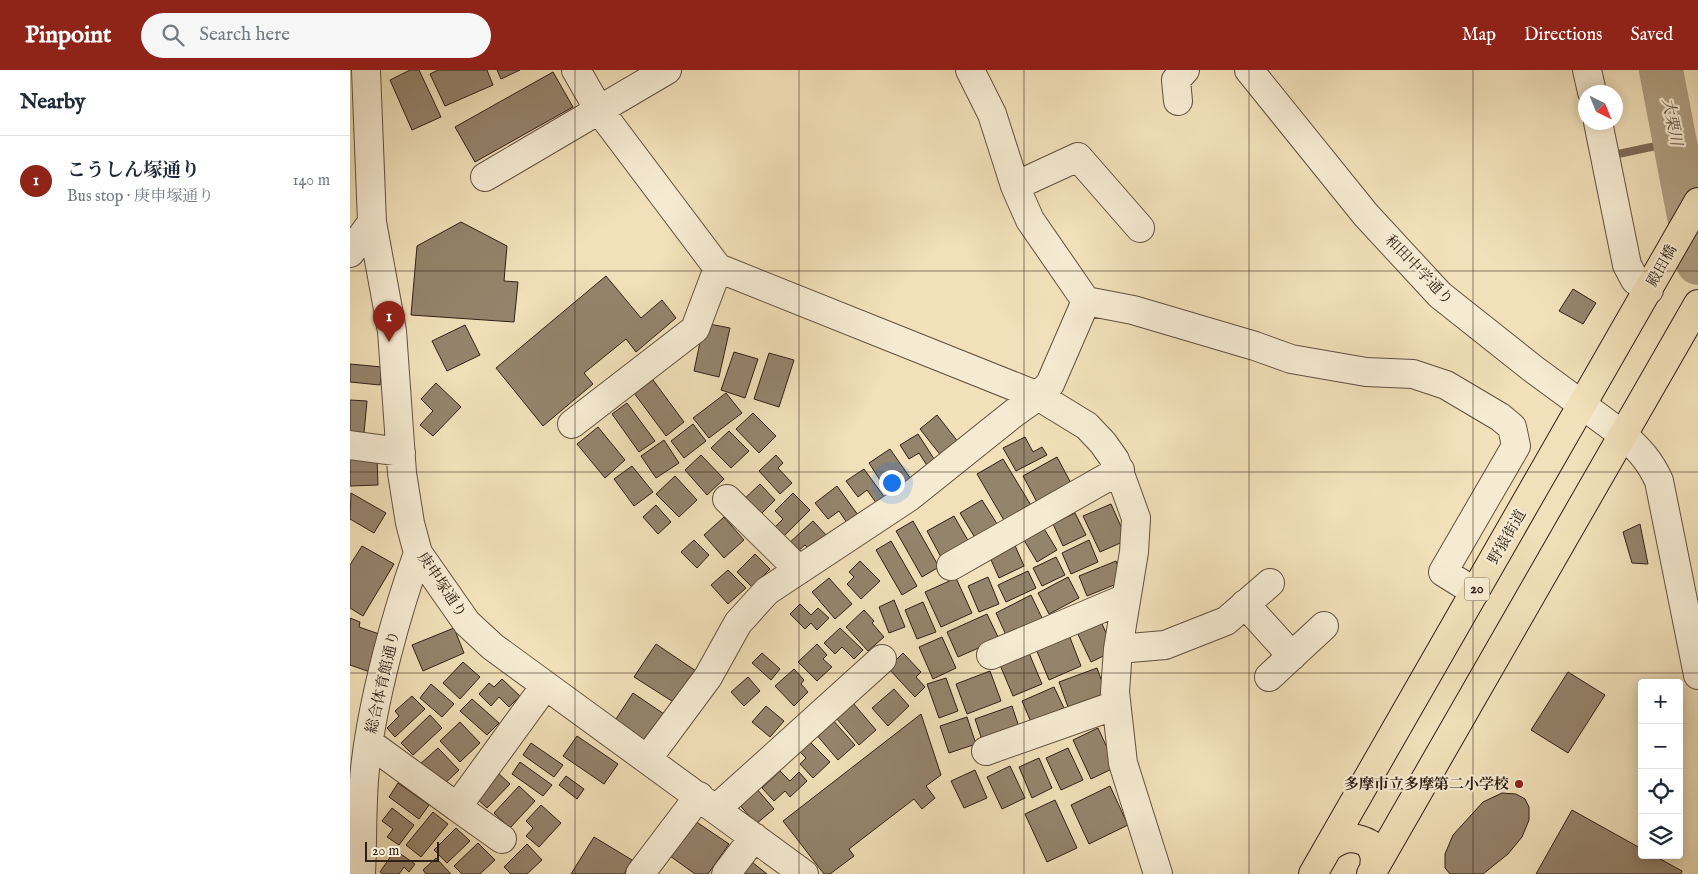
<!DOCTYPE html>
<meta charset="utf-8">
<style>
:root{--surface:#fff;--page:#f6f6f7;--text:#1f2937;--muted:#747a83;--line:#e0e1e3;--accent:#8f2418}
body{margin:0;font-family:"IM FELL English","Noto Serif JP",serif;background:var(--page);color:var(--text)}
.controls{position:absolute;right:15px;bottom:15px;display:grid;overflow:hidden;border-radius:5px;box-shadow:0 2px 12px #0003}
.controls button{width:45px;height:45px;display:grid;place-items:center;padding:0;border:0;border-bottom:1px solid var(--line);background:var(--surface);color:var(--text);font:25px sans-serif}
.compass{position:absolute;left:1228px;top:15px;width:45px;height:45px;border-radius:50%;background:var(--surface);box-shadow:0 2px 12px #0003;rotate:137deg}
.scale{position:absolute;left:15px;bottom:12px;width:74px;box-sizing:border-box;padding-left:5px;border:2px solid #312018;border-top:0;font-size:14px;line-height:18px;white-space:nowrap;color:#312018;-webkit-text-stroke:4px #f6ebd2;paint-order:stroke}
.you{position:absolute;left:541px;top:412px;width:18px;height:18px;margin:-12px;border:4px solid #fff;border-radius:50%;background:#1a73e8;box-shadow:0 0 0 8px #1a73e833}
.badge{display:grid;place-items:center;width:32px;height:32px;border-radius:50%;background:var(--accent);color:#fff;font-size:16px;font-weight:700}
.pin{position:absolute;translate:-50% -41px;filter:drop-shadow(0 1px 2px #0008)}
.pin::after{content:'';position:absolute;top:26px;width:18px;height:15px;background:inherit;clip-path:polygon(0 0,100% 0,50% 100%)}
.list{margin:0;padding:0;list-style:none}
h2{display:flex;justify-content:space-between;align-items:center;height:65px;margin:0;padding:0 20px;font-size:21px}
h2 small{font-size:16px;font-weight:400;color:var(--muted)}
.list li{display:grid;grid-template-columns:32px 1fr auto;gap:15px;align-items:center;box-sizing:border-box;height:90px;padding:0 20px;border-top:1px solid var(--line)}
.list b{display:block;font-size:19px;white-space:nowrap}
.list p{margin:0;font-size:16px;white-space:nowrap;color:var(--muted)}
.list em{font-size:16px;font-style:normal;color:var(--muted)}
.icon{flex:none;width:28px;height:28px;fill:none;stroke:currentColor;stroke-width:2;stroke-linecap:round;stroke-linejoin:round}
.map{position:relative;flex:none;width:1348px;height:804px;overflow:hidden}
header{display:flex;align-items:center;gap:30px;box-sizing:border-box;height:70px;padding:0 25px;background:var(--accent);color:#fff}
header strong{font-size:24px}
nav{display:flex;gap:28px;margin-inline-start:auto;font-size:18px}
.search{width:350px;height:45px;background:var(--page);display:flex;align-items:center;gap:12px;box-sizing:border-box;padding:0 18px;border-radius:28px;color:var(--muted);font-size:19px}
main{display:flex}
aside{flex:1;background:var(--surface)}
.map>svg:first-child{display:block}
</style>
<header>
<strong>Pinpoint</strong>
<div class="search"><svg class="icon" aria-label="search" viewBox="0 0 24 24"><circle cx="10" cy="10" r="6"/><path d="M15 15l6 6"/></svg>Search here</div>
<nav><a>Map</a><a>Directions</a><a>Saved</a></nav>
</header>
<main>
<aside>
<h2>Nearby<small></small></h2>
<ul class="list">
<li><span class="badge">1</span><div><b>こうしん塚通り</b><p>Bus stop · 庚申塚通り</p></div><em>140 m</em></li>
</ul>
</aside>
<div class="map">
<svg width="1348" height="804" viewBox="0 0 1348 804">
<rect width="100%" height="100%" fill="#f1e0b9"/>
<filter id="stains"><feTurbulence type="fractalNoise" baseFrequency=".004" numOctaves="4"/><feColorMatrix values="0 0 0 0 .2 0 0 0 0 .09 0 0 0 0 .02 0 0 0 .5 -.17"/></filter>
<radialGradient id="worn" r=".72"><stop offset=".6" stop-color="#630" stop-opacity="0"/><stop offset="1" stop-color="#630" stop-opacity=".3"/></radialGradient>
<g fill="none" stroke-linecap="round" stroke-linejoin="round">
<path stroke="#7d6c58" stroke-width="8" d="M1268 84 1325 72"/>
<path stroke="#b09f82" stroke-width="44" d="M1311 0 1348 193"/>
</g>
<path fill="#95846c" stroke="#312018" d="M60 0H69L91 47 62 60 40 10Z
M88 0H137L143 15 95 36 80 4Z
M147 0H170L151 9Z
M203 2 223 37 125 92 105 57Z
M111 152 157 176 154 211 168 212 164 252 61 245 67 176Z
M256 206 291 248 312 230 326 248 286 282 276 269 234 303 243 314 193 356 146 298Z
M1223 219 1246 233 1233 254 1209 241Z
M354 253 380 258 369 307 344 301Z
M115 255 130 285 97 301 82 271Z
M384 282 408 289 395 328 371 320Z
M419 283 444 290 429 337 404 329Z
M0 294 32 297 30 315 0 312Z
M303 310 334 352 316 366 284 323Z
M86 313 111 337 83 366 70 355 83 341 71 329Z
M376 323 392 343 359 368 343 348Z
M0 330 17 331 14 363 0 362Z
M277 333 305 371 289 382 262 344Z
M403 343 426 366 409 383 386 359Z
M587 345 609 373 592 387 570 359Z
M343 354 356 371 334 388 321 371Z
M248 357 275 390 255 408 227 374Z
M379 361 399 381 381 398 361 378Z
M568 364 588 395 580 400 569 383 559 389 550 375Z
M675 367 683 382 692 377 697 385 666 401 653 378Z
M314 370 329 393 306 408 291 386Z
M540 379 561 409 552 415 542 401 530 410 519 393Z
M351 385 374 409 357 425 335 400Z
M426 385 433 393 428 398 442 413 430 424 409 401Z
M707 387 722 415 688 434 673 406Z
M27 388 28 415 0 416V389Z
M653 389 682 437 655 452 627 404Z
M282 396 303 422 284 436 264 409Z
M514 399 535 428 527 434 517 420 508 427 496 411Z
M325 406 347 430 329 447 306 424Z
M410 414 425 430 407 448 391 432Z
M487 416 508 445 497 453 489 441 478 449 465 433Z
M1 423 36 443 24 463 0 449Z
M443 423 460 440 433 467 424 458 433 449 425 441Z
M632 430 649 457 627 471 610 443Z
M761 434 777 470 750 482 733 446Z
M306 435 321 452 308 464 293 447Z
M725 443 736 465 713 476 703 454Z
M604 446 620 474 592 489 577 461Z
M374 447 394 470 374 488 354 465Z
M463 451 477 466 461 481 455 475 446 483 438 474Z
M563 451 589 497 572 507 546 461Z
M1290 454 1298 494 1282 493 1273 462Z
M693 457 707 480 687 492 674 470Z
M344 470 359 485 347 498 331 482Z
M739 470 748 492 721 504 712 483Z
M541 471 567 516 552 525 526 480Z
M663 471 674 496 649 508 638 483Z
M12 476 44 494 13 546 0 538V495Z
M405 484 420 499 402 517 387 502Z
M706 487 715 505 692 516 683 498Z
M510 491 530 511 511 529 497 514 504 507 499 502Z
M766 491 774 511 737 526 729 506Z
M378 500 396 518 378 534 361 515Z
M678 501 686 518 656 532 648 515Z
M638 507 649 534 629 542 618 516Z
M718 507 729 528 699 544 688 523Z
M479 508 502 534 485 549 462 522Z
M606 508 622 543 591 557 575 522Z
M681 525 692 548 656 565 646 543Z
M544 530 555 557 539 563 529 537Z
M573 532 586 562 567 569 555 540Z
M450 534 461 545 468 538 479 548 467 560 461 553 455 559 440 544Z
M514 540 524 551 522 553 534 567 518 581 496 557Z
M637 544 649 569 608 587 597 562Z
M749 547 764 581 741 592 725 558Z
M0 548 10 552 9 557 32 565 20 602 0 595Z
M104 558 114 583 73 601 62 575Z
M490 558 513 580 504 589 492 577 485 584 474 573Z
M719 565 731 596 699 610 686 579Z
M592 567 606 598 583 609 569 577Z
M306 574 346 601 325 633 284 607Z
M467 574 477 585 473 589 482 597 467 611 448 592Z
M412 583 430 599 421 610 402 593Z
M553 583 571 602 566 607 575 617 565 627 538 598Z
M679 583 692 614 663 626 650 595Z
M113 592 130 607 110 629 93 613Z
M747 598 756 623 718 637 709 612Z
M444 599 454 610 451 614 458 622 444 636 425 616Z
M640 601 651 631 617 644 606 614Z
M1218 602 1255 625 1218 683 1181 660Z
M398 607 410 621 394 636 381 622Z
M596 608 608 641 589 648 577 614Z
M152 609 170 626 159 637 149 627 141 636 129 624 139 613 144 617Z
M81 614 104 634 92 647 70 628Z
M704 617 714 638 681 652 672 631Z
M544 619 559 636 538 656 522 638Z
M283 623 314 644 295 672 264 652Z
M62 626 75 639 45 667 37 658 49 646 45 641Z
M122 629 149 653 137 665 110 641Z
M503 633 526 660 509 675 486 648Z
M416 636 434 651 420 667 402 652Z
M662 636 670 660 633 673 625 649Z
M571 644 591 705 576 716 585 728 572 739 564 729 499 779 504 786 480 804H474L433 751Z
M80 645 92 658 63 685 51 673Z
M617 647 626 674 599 683 590 656Z
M482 649 505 675 488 690 465 663Z
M110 652 130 673 110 692 90 671Z
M748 658 766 697 741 709 723 670Z
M227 666 268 694 254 714 213 686Z
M460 672 480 692 463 708 450 694 456 688 450 682Z
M181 673 213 695 204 707 173 685Z
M88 678 109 700 91 717 69 695Z
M718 678 733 710 711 720 696 688Z
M689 688 702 718 682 728 669 697Z
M170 692 202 715 193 726 162 704Z
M660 696 675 728 652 739 637 707Z
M625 700 637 728 614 738 601 711Z
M430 701 440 711 449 702 457 711 440 727 435 721 424 731 412 718Z
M147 702 160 714 137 738 124 726Z
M216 706 234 719 227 729 209 715Z
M48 713 79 735 69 749 39 727Z
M169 716 185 731 160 758 144 743Z
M760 716 778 755 739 774 721 735Z
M406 718 424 739 406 754 388 733Z
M1152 723 1166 724 1175 729 1179 737V750L1172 767 1158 784 1133 804H1100L1095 798V784L1103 765 1133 732Z
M705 730 727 778 697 792 675 744Z
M191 735 211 753 189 777 176 766 183 758 176 751Z
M42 738 64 755 49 775 37 767 43 759 32 751Z
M1222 740 1292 779V785H1303L1332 801 1331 804H1186Z
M83 742 98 754 71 787 56 775Z
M345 751 379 774 358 804H345L320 786Z
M106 758 120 771 97 793 84 780Z
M244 767 282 790 274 804H221Z
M128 773 145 790 130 804H112L104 796Z
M177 774 192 790 177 804H161L154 797Z
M45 780 65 794 59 802 54 797 49 804H33L30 802Z
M86 788 101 804H76L73 800Z
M402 792 417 804H392Z"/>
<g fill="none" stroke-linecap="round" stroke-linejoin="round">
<defs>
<path id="minor" d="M16 0 22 152 42 261 52 403 60 453 68 483 117 553 143 577 454 804
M226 0 249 40 368 198 688 326 737 356 753 373 765 390 786 448 784 482 768 579 765 622 773 693 808 804
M620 0 642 44 665 116 680 150 736 231 783 240 905 276 941 289 1016 302 1063 304 1096 315 1150 347 1162 357 1166 376 1093 502 1125 522
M899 0 1016 145 1090 225 1182 298 1273 365C1289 379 1300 391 1309 411L1348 605
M1237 0 1242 22
M828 31 826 10 835 0
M1248 52 1277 195 1285 210 1299 220
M135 107 317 0
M665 116 728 87 790 158
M0 183 22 152
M222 354 345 259 368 198
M0 375 51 382
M377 429 449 500
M601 496 770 400
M895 534 942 586
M768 579 815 575 876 551 920 513
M641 585 776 528
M919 607 974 556
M19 673 107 737 195 616
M636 681 766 635
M298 688 358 607 388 553 417 521 559 427 664 343 688 326 700 314 736 231
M107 737 152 769
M366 739 532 589
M11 804C13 766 11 727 16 690 24 626 46 544 68 483
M290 804 349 726
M376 804 404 767"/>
<path id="major" d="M979 777C993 767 1004 765 1020 774L1025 787 1024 798
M963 804 1348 132
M1021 804 1348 234"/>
</defs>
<use href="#minor" stroke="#615040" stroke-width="30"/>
<use href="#major" stroke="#312018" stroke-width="30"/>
<use href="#minor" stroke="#f6ebd2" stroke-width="28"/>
<use href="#major" stroke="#f1e0b9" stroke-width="28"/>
</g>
<path fill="none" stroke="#312018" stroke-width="1" stroke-opacity="0.55" d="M225 0V804M449 0V804M674 0V804M899 0V804M1123 0V804M0 201H1348M0 402H1348M0 603H1348"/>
<circle fill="#8f2418" stroke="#f6ebd2" stroke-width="2" cx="1169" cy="714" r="5"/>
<g text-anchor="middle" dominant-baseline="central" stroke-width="4.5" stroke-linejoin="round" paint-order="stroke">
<rect fill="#f6ebd2" stroke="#6c5d50" stroke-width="1" x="1114.5" y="507.5" width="25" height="23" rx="4"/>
<g font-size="14" font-weight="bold" fill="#312018">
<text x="1127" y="519">20</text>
</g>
<g font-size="15" fill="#312018" stroke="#f6ebd2">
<text transform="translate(1312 196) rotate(-61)">殿田橋</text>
<text transform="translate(1069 200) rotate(46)">和田中学通り</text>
<text transform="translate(1157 467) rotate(-60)">野猿街道</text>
<text transform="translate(92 515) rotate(56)">庚申塚通り</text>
<text transform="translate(33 612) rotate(-77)">総合体育館通り</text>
</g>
<g font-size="15" font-weight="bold" fill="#312018" stroke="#f6ebd2" text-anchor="end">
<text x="1159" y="714">多摩市立多摩第二小学校</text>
</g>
<g font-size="16" font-style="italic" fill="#5d4c3d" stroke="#f6ebd2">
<text transform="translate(1321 52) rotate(79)">大栗川</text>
</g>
</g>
<rect width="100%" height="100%" filter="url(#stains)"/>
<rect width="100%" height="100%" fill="url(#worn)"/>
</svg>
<div class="controls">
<button>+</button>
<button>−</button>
<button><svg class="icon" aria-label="locate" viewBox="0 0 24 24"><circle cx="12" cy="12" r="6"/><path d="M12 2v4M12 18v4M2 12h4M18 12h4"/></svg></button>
<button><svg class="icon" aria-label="layers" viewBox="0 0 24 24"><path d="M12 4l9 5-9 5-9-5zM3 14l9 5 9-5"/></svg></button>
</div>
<svg class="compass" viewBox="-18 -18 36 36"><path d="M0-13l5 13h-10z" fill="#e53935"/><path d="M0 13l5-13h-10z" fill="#747a83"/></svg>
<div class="scale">20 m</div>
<div class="you"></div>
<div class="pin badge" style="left:39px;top:272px">1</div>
</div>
</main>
